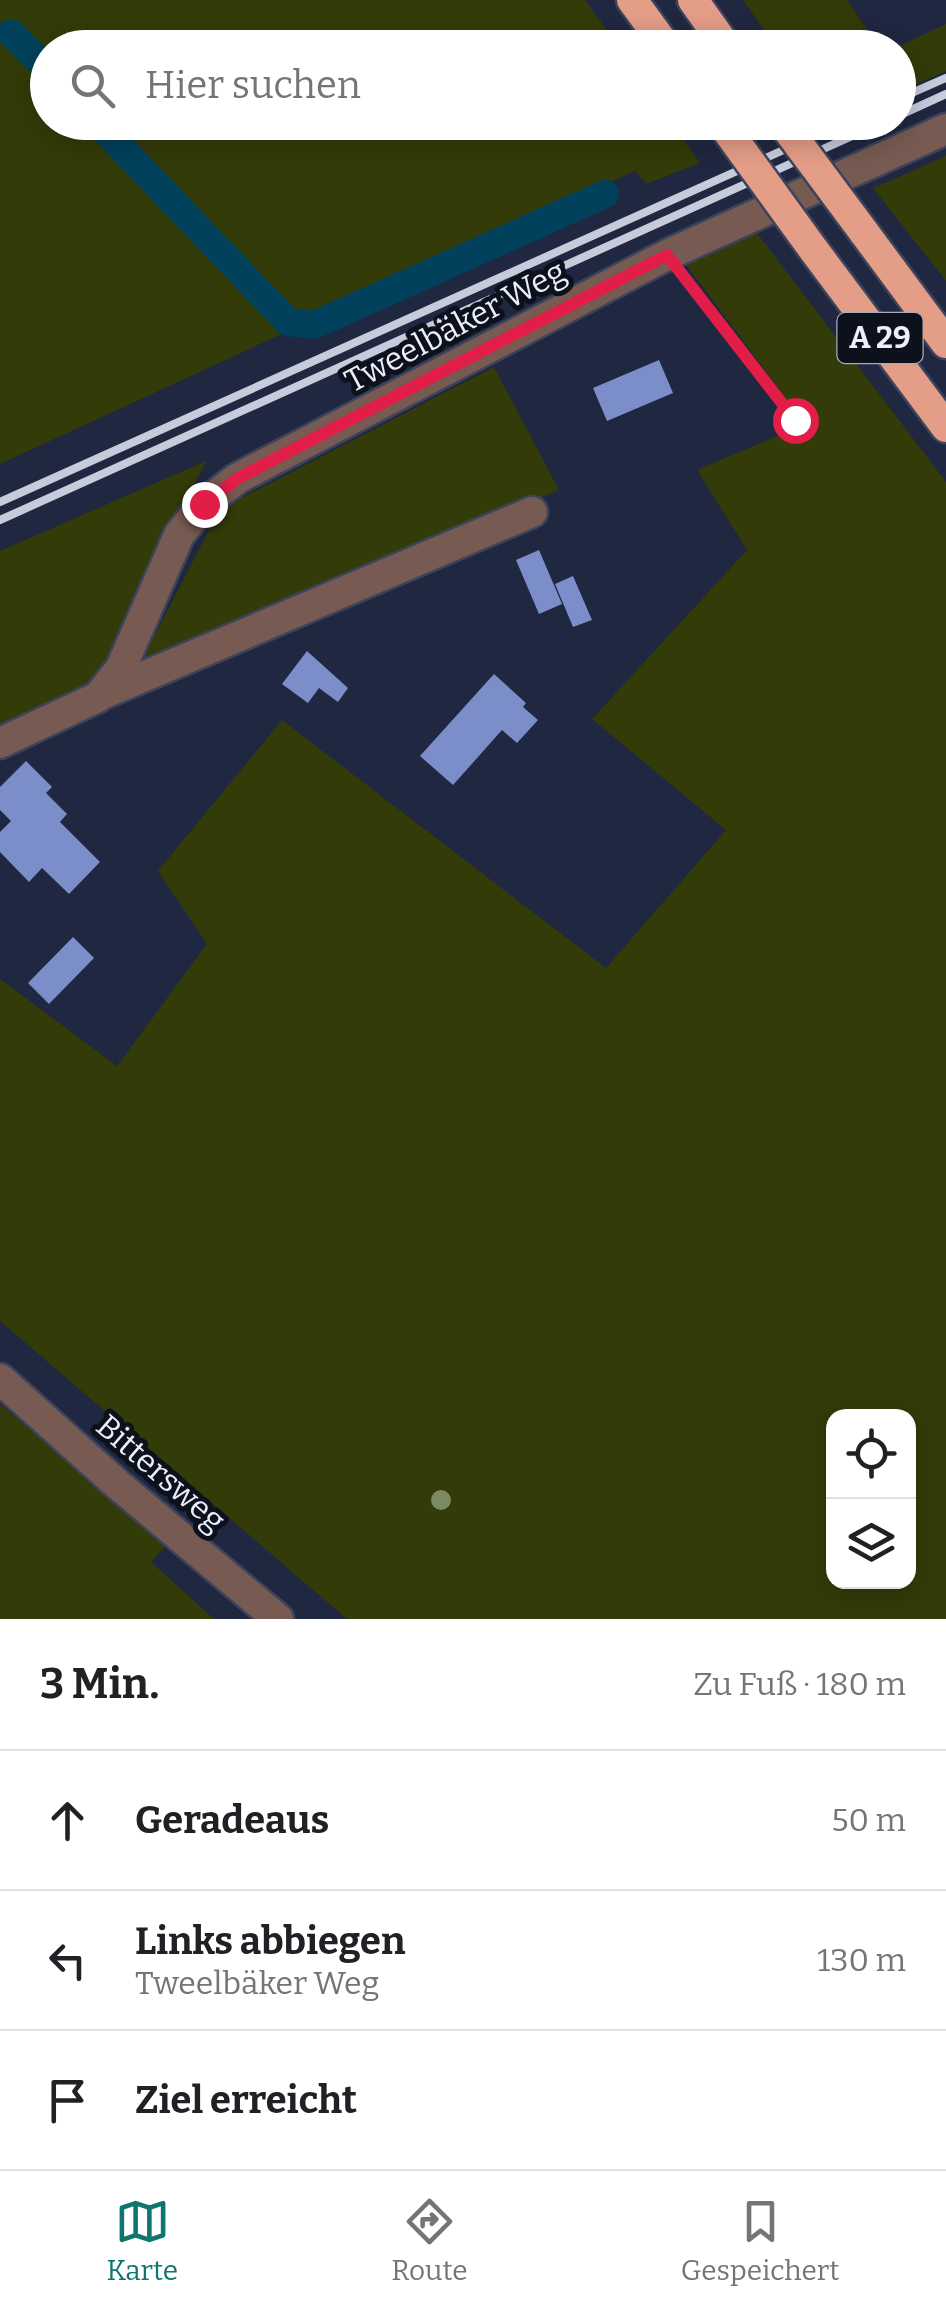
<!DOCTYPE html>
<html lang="de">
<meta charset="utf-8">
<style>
:root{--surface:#fff;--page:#f6f6f6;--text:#202124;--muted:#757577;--line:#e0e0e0;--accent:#0f766e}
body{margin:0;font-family:Bitter,serif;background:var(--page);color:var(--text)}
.controls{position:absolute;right:30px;bottom:30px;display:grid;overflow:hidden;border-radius:20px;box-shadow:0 5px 25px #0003}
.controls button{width:90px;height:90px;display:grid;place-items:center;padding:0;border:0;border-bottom:2px solid var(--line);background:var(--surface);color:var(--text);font:50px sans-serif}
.stop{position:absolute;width:30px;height:30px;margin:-22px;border:8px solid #e11d48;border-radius:50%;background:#fff}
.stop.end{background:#e11d48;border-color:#fff;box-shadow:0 2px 10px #0008}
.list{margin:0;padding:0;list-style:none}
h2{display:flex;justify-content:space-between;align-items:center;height:130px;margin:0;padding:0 40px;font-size:42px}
h2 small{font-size:32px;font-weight:400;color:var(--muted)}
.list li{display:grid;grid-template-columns:65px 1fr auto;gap:30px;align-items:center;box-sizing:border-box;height:140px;padding:0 40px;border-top:2px solid var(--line)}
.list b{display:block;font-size:38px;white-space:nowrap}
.list p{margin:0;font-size:32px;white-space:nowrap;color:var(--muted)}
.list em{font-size:32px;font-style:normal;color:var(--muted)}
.icon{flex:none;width:55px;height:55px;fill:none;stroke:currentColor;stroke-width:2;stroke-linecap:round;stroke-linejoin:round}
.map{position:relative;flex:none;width:946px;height:1619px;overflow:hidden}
.search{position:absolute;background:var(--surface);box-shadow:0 5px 25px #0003;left:30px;right:30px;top:30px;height:110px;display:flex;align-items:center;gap:25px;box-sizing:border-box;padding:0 35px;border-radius:55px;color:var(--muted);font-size:38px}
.sheet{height:550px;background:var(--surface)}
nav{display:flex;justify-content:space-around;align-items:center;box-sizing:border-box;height:140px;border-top:2px solid var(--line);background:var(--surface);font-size:28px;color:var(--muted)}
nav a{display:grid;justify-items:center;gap:5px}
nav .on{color:var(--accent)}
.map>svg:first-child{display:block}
</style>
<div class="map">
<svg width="946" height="1619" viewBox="0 0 946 1619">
<rect width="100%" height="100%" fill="#202741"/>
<path fill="#333b08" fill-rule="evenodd" d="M0 0H585L619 47 48 48V122L672 123 700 163 646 184 635 171 0 464Z
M743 0H847L879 47H776Z
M946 24V71L899 92 897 47Z
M946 156V281L873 188Z
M754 229 946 482V1619H347L0 1321V979L117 1066 207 944 158 871 282 720 606 968 726 830 592 719 747 550 697 470 805 424 684 262ZM834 1416H908V1582H834Z
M494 367 559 490 136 671 220 509Z
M206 461 92 689 0 733V551Z
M0 1404 167 1544 151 1562 214 1619H0Z"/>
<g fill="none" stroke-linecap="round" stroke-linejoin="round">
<path stroke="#02415c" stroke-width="28" d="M11 33 48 70
M97 122 288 322 314 325 605 194"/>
</g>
<path fill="#7c8ec9" d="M659 360 673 393 607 421 593 388Z
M539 550 562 604 539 614 516 560Z
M573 576 592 620 573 627 555 584Z
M307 651 348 688 338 702 319 688 308 703 282 684Z
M494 674 526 703 523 707 538 720 517 743 502 730 453 785 420 756Z
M26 761 52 787 46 793 67 814 60 822 100 862 69 894 42 868 29 882 0 852V832L11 821 0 810V787Z
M73 937 94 958 49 1004 28 983Z"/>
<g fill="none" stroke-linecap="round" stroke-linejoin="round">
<defs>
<path id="minor" d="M100 695 532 512
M0 743 98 697 121 668 179 535 204 504 238 478 667 255 946 129
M0 1379 117 1484 278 1619"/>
<path id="highway" d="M632 0 667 48
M693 0 727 48
M863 231 946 343
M813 249 946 427"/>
</defs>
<use href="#minor" stroke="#3c435b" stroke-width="35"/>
<use href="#highway" stroke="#3c435b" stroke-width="35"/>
<path stroke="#858a9e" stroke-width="5" stroke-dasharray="8 5" stroke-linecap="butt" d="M684 277 795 420"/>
<use href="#minor" stroke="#775a51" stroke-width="30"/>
<use href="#highway" stroke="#e49d87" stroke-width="30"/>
<path stroke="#c7ccdc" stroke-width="8" d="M898 99 946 78
M898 116 946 94
M0 502 846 122
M0 520 883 122"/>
<defs>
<path id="highway-bridge" d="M721 122 813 249
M782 122 863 231"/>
</defs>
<use href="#highway-bridge" stroke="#3c435b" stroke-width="35" stroke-linecap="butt"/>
<use href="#highway-bridge" stroke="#e49d87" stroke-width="30"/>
</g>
<circle fill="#7c8a61" cx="441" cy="1500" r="10"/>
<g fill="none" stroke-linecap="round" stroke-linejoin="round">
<path stroke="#e11d48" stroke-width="12" d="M204 504 238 478 667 255 795 420"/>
</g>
<g text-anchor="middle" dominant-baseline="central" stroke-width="10" stroke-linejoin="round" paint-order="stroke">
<rect fill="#0d111c" stroke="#a8acba" stroke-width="2.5" x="837.5" y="313" width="85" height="50" rx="8"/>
<g font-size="30" font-weight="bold" fill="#ebeffd">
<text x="880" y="338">A 29</text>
</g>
<g font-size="32" fill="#ebeffd" stroke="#0d111c">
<text transform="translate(455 326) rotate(-28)">Tweelbäker Weg</text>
<text transform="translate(161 1473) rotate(41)">Bittersweg</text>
</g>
</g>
</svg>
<div class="controls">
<button><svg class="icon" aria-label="locate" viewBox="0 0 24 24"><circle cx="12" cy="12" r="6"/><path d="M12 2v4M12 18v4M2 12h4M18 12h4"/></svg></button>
<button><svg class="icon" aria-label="layers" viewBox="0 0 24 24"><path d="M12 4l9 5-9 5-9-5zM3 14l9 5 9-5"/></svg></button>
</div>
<div class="stop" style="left:795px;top:420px"></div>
<div class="stop end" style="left:204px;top:504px"></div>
<div class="search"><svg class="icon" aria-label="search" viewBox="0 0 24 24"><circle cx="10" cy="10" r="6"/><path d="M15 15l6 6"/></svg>Hier suchen</div>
</div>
<section class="sheet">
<h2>3 Min.<small>Zu Fuß · 180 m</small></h2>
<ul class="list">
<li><svg class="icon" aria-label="ahead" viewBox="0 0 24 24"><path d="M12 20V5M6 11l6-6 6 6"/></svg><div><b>Geradeaus</b></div><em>50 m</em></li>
<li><svg class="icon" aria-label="left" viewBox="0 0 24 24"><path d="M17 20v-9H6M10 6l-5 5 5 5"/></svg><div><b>Links abbiegen</b><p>Tweelbäker Weg</p></div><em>130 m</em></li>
<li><svg class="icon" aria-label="arrive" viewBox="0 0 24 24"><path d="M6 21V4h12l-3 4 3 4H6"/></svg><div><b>Ziel erreicht</b></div></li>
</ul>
</section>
<nav>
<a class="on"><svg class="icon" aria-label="map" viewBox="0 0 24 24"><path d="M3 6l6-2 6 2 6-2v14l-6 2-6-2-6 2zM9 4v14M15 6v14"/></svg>Karte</a>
<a><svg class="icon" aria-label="directions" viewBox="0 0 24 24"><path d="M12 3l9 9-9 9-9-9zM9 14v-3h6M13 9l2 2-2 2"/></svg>Route</a>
<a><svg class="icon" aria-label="saved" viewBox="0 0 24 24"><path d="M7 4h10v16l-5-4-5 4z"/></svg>Gespeichert</a>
</nav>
